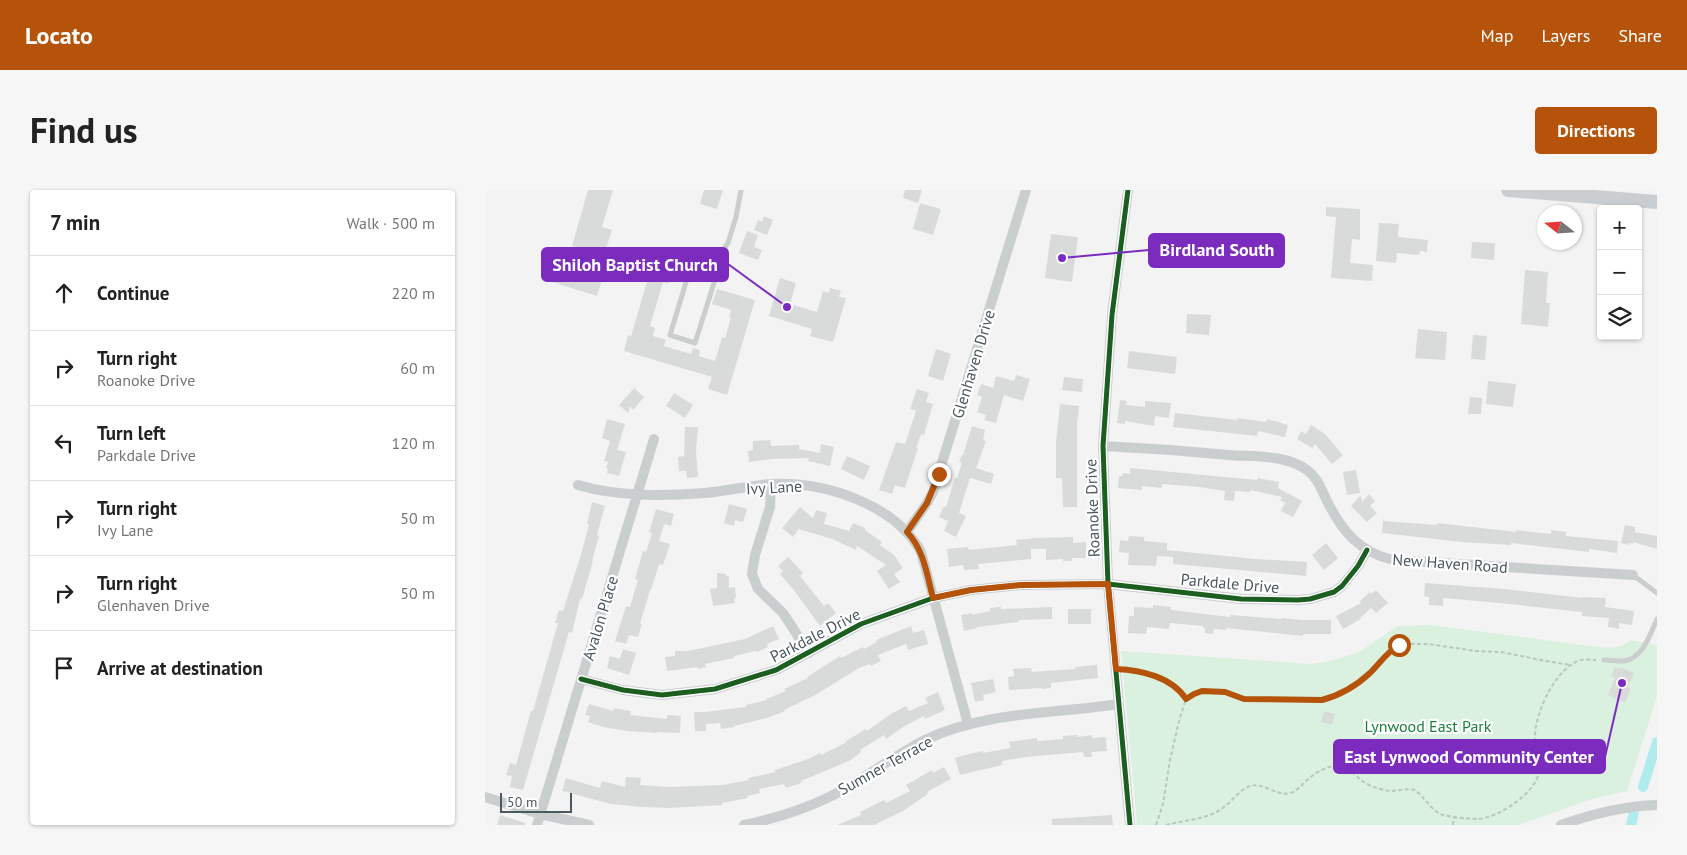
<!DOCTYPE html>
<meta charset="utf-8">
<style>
:root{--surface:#fff;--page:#f6f6f6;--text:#222;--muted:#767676;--line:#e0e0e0;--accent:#b45309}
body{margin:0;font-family:"PT Sans",sans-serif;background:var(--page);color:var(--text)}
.controls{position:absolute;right:15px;top:15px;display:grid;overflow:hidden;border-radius:5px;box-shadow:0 1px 4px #0004}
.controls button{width:45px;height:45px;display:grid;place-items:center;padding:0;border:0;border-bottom:1px solid var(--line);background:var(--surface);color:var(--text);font:25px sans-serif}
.compass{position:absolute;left:1052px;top:15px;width:45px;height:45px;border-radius:50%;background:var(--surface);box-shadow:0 1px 4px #0004;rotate:287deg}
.scale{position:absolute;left:15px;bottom:12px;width:72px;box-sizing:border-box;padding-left:5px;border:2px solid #4a595f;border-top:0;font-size:14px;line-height:18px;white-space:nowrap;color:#4a595f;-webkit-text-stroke:4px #fff;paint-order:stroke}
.stop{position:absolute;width:15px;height:15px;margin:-11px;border:4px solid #b45309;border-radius:50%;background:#fff}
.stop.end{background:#b45309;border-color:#fff;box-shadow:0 1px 5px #0008}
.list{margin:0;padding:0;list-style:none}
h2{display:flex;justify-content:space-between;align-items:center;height:65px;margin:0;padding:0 20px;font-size:21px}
h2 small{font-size:16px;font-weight:400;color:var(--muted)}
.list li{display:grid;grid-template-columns:32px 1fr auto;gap:15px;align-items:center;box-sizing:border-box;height:75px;padding:0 20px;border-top:1px solid var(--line)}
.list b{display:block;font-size:19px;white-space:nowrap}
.list p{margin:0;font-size:16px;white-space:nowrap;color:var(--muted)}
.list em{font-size:16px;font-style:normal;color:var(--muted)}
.icon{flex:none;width:28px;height:28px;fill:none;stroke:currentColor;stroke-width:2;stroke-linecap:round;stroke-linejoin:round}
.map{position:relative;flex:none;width:1172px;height:635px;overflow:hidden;border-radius:5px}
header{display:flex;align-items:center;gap:30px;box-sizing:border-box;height:70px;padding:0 25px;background:var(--accent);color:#fff}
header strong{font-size:24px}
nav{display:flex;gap:28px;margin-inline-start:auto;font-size:18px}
.intro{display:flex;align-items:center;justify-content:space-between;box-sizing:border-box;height:120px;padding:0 30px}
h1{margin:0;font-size:35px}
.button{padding:12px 22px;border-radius:5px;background:var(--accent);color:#fff;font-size:18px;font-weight:700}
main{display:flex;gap:30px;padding:0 30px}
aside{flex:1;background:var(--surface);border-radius:5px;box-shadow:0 1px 4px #0004}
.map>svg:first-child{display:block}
</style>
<header>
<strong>Locato</strong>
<nav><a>Map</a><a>Layers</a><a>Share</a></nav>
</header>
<div class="intro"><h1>Find us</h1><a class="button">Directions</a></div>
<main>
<aside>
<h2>7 min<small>Walk · 500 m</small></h2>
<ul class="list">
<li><svg class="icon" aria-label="ahead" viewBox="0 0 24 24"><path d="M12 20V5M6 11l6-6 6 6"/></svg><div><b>Continue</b></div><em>220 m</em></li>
<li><svg class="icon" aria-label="right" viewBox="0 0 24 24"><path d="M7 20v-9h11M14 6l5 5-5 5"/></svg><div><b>Turn right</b><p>Roanoke Drive</p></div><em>60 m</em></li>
<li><svg class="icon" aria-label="left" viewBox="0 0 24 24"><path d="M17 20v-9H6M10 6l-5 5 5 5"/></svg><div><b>Turn left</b><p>Parkdale Drive</p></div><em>120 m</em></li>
<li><svg class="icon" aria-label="right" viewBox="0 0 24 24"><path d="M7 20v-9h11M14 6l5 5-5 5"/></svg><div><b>Turn right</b><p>Ivy Lane</p></div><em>50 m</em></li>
<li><svg class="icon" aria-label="right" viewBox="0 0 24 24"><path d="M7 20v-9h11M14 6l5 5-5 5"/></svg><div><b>Turn right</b><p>Glenhaven Drive</p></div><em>50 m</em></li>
<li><svg class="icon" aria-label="arrive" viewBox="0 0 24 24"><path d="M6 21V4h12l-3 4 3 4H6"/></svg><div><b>Arrive at destination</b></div></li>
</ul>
</aside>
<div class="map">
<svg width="1172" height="635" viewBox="0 0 1172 635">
<rect width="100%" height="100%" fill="#f3f3f3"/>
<path fill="#d9f1de" d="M946 435 1113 457C1126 458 1135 459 1146 450L1172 455V506L1142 601 1110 608 1033 635H652L636 461 826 474 850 470 874 462 913 436Z"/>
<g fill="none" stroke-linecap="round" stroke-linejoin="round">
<path stroke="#b0ebed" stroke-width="10" d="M1158 597 1172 552
M1146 635 1149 623"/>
</g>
<path fill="#d9dbdb" d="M103 0H128L117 37 127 40 119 65 87 56Z
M219 0H238L232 19 215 14Z
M420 0H437L433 13 418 8Z
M435 13 456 19 448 45 428 39Z
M841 17 875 19V50L867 49 865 73 888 75 887 91 846 88 851 27 841 26Z
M279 26 288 30 282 45 269 40 273 30 277 32Z
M894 33 914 34 913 47 943 50 942 62 935 61 934 65 912 63 911 73 891 71Z
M262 41 273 45 269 57 277 60 273 70 254 63Z
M566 44 593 47 587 92 560 88Z
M987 52 1010 53 1009 70 986 68Z
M172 58 187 63 181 84 185 86 183 94 178 92 165 136 170 138 168 146 181 150 179 156 206 164 208 158 215 160 214 166 230 171 237 147 240 148 246 128 244 127 246 120 227 114 232 99 270 110 242 205 223 199 227 187 139 161 143 145 146 146Z
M74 69 119 83 112 106 67 92Z
M1040 80 1063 82 1061 113H1065L1063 137 1036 134Z
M295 88 311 93 305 114 332 122 338 101 344 103 345 98 356 101 354 107 361 108 348 152 325 146 327 139 284 126Z
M702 124 726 125 724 145 701 143Z
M933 139 962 142 960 170 930 168Z
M988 145 1002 146 1000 170 986 169Z
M451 159 466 164 458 191 443 186Z
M644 161 692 167 690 184 642 178Z
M531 185 545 189 538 211 519 205 511 233 499 230 501 225 492 222 497 207 492 205 496 194 508 198 511 186 529 191Z
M579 187 598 189 597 202 577 200Z
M1003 191 1031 194 1028 217 1001 214Z
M151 196 150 199 159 207 148 220 145 216 143 223 134 215Z
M432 199 444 203 441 212 448 214 439 245 436 244 431 258H433L420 298 410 295 407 304 394 300 411 252 420 254 431 221 425 219Z
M189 203 208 215 200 228 181 216Z
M985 207 997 208 996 224H983Z
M635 210 642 211 641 215 660 217V211L686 213 684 228 670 226 669 236 640 231V234L632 233Z
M575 214 594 216 593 230 592 229V317H578L577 288H571V253Z
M690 223 752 230V228L781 232 782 229 803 235 800 247 773 241 772 246 688 237Z
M122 229 140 234 132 260 141 262 134 286 122 283 123 279 121 278 123 272 119 271 125 251 117 248Z
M826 235 840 244 858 265 847 274 830 254 827 258 812 249 816 241 821 244Z
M487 236 500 240 498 250 501 251 491 278 509 284 506 294 485 288 474 323 481 326 471 347 459 341 463 331 454 327 459 316 461 317 470 288H472L477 273 474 272 477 265H478Z
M200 237H213L211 261 213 287 202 288 201 281H194L193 267 199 266Z
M285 250 286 256 314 255V259L335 263 336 254 349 257 345 276 323 271 324 268 287 269 264 272 263 261 268 260V251Z
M362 266 385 276 379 290 356 279Z
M645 278 772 290 773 288 794 292 793 298 817 311 808 327 796 321 800 313 795 310 797 307 765 300V302L750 301 749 311 739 310 740 301 714 297 677 294V298L657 296V300L633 298 634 286H637L638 283 645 284Z
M871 280 875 303 862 305 858 282Z
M884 304 890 311 885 316 892 323 882 332 866 316 876 305 877 312Z
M107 312 120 316 112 345 114 346 107 371H108L97 409H95L87 443 84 442 38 600 25 597 27 586 21 585 25 573 31 575 46 521H48L73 433H70L74 420 78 421 95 368 104 335 102 334Z
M244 314 262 319 258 332 250 330 249 336 239 333Z
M315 317 328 328 331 320 342 323 339 334 364 341 368 333 380 338V340L397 352 395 355 409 365 418 378 409 384 415 392 404 399 392 381 401 375 372 356 371 360 347 349 314 339 308 347 297 338Z
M171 319 189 324 186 336 179 334 174 351 185 354 178 375 174 374 166 400H165L155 434H157L153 447 144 445 141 454 130 451 141 416 145 417 153 390 150 389 158 361 161 362 167 343 164 342Z
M898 331 952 335V333L1031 342V340L1066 344V340L1081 342V346L1133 351 1132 363 1104 359V362L1026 353V355L977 352 897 343Z
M1140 335 1150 337V342L1172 346V359L1148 352V354L1144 353 1143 355 1136 353Z
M644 346 659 347V351L682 353V360L770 369 822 372 821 386 688 374V367L672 366 671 376 643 375 644 363 634 362 635 350 643 351Z
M588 347V353L601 352V368H587V371H578V369L561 370V359H546V369L493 374 494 379 479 380 478 375 464 377 462 359 483 357 484 360 532 355 531 350 551 348Z
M841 353 853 368 839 380 827 365Z
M303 367 318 383 315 386 339 416 343 413 351 423 335 436 308 399 295 384 298 381 293 376Z
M232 383 241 384V386H244V398L250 397 251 408H249L250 413 228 416 225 399 232 398Z
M940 393 1019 399 1098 408V407L1121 408 1120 417 1149 421 1147 435 1134 433V439L1123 437 1124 428 1097 426V422L1015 413 958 408V416L944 415V407L939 406Z
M891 400 903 413 891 423 886 418 875 428 876 429 858 439 851 426 876 413 875 411 885 402 886 404Z
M668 415 686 417V420L745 427V425L797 429V428L817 430H846V444H818V446L741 438V440L729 439 728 444 720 443V438H718V436L685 433 684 439 662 437 661 444 643 443 644 426H649V417L668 418Z
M516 417V419L567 417V429L533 430 534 432 492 437V438L479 441 476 425 487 423V425L505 421V418Z
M583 419H606V434H583Z
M288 436 294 449 282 454 283 457 272 462 271 461 249 466V468L220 474 221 477 213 479V477L182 481 180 467 190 466V461H203L260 449Z
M426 436 428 443 439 440 443 454 423 460 421 454 393 465 396 471 386 476 385 474 374 478 332 504 299 520 300 521 285 527 249 536 250 537 236 539 235 533 221 534V541H210L209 522H220L261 517V515L282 510 281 509 301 501 299 499 323 488 322 487 355 466 356 468 378 457 379 459 392 452 391 450Z
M138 459 151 463 144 485 122 478 125 466 135 469Z
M612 475 613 488 566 493V498L557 499V498L524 500 523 487 529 486 528 479 546 478 547 482 590 479V477Z
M1130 477 1134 479 1135 477 1149 483 1143 497 1146 499 1140 513 1123 505 1130 488 1126 486Z
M508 489 511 502 498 505 499 510 490 512 486 493Z
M453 502 460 520 440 529 439 526 418 537 401 549 399 545 375 560 376 562 366 570 316 591V593L301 598 299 594 274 599 275 603 262 606 263 608 237 613V615L184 618 158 617 126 614 77 601 81 588 115 598 117 591 140 597 141 587 156 588 155 595 185 597 238 595 264 590 263 588 290 582V580L323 569 335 563 336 565 362 552 361 551 381 539 382 541 406 524 421 516 424 521 443 513 440 508Z
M104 514 128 521 129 518 146 521 145 525 182 529V525L196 526 195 543 172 542V543L142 541 118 537 103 532 105 526 100 525Z
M839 521 850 524 847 535 836 532Z
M592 545V547L607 545V548L621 547 622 561 606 562 607 567H599L598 562 541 567 517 571V575L475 585 470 568 484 564 498 561V563L525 558 524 552 552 548V551L578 549V546Z
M459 577 466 589 442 602 443 604 418 621 389 635H352L376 625 375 622 399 610 401 613 425 601 421 595 447 580 448 583Z
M15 625 40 633V635H12Z
M627 625 628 635H567V629Z"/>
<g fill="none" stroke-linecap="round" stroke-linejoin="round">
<path stroke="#bac6c0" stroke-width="2" stroke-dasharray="4 2.5" stroke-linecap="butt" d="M641 479C662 480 689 491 701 509
M671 635 678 614 685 570 694 531 701 509 709 504 717 501H731L759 509 837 510 849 507 870 497 906 460 919 454H943L991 461 1016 462 1061 471 1086 475
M681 635C699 630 719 630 735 620 746 613 754 600 765 596 779 592 792 607 805 603 810 602 814 598 818 594 827 585 840 575 854 576 866 577 872 589 882 594 888 597 897 600 904 601 913 601 921 598 930 600 939 607 946 619 955 624 962 627 986 629 993 629 1013 628 1051 603 1054 582 1057 570 1049 557 1050 545 1051 521 1071 477 1096 470 1101 469 1107 470 1111 470
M968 635 969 626"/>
<path stroke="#cacecf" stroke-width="5" d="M215 76H227L229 82 230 90 210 153 185 145 202 89 206 82Z
M227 76 243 53 251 27 256 0
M1148 385 1172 403
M1119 470C1125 470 1132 471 1139 471 1158 468 1165 445 1172 429"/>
<path stroke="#cacecf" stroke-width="10" d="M643 0 627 125 618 256 623 394 645 635
M618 256C660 258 702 261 744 265 768 267 800 264 822 280 833 288 836 299 842 311 857 341 874 362 908 370L1148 385
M286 294 285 317 270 365 267 384 273 399 298 423 324 463
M93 295C134 307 177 306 220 303 243 301 265 295 288 294 340 292 410 314 436 362L483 534
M422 342 442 313 448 302 541 0
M96 489 138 500 177 505 230 499 291 480 376 434 448 408 486 400 536 395 623 394 756 409 813 410 825 409 849 402 857 396 873 376 882 360
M0 607 55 624 104 635
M52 635 169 249
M259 635C288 629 315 621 342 608 376 592 406 567 440 550 500 521 570 524 634 514
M1076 635C1107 624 1139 616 1172 615"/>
<path stroke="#cbced0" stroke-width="14" d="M1023 0 1172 12"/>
<defs>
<path id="cycleway" d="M643 0 627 125 618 256 623 394 645 635
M96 489 138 500 177 505 230 499 291 480 376 434 448 408 486 400 536 395 623 394 756 409 813 410 825 409 849 402 857 396 873 376 882 360"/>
</defs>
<use href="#cycleway" stroke="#fff" stroke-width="8"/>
<use href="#cycleway" stroke="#1b5e20" stroke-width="5"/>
</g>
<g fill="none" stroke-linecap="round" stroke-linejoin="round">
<path stroke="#b45309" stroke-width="6" d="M454 284 442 313 422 342C439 360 442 385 448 408L486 400 536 395 623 394 631 479C656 480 687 487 701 509L709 504 717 501 740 502 759 509 837 510C856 505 871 496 885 483 895 473 902 462 914 455"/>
</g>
<g text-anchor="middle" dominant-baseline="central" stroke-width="4.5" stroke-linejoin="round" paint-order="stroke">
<g font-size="16" fill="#4a595f" stroke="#fff">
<text transform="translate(488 174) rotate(-73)">Glenhaven Drive</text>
<text transform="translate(289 297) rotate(-3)">Ivy Lane</text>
<text transform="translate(607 318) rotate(-92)">Roanoke Drive</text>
<text transform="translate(965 373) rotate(4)">New Haven Road</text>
<text transform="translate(745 393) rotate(5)">Parkdale Drive</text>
<text transform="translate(115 428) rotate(-73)">Avalon Place</text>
<text transform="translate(330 445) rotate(-27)">Parkdale Drive</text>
<text transform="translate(400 575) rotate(-29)">Sumner Terrace</text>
</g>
<g font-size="16" fill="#1b803b" stroke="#fff">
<text x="943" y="536">Lynwood East Park</text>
</g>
</g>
<path fill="none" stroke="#7b2cbf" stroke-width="2" d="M577 68L664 60M302 117L243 74M1137 493L1120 567"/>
<g fill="#7b2cbf" stroke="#fff" stroke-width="2">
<circle cx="577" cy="68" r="5"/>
<circle cx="302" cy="117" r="5"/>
<circle cx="1137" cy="493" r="5"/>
</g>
<g fill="#7b2cbf" stroke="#7b2cbf" stroke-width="2">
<rect x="664" y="44" width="135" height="33" rx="5"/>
<rect x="57" y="58" width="186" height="33" rx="5"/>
<rect x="849" y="550" width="271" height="33" rx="5"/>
</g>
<g font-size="18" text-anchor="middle" font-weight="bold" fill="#fff">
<text x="732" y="66">Birdland South</text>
<text x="150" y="81">Shiloh Baptist Church</text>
<text x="984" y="573">East Lynwood Community Center</text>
</g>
</svg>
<div class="controls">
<button>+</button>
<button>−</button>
<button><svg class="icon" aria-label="layers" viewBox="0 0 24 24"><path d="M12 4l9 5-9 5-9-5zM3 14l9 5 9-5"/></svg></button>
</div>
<svg class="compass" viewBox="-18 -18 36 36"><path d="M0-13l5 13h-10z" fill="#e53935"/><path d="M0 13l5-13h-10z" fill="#767676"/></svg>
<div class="scale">50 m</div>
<div class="stop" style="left:914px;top:455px"></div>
<div class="stop end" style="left:454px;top:284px"></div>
</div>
</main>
